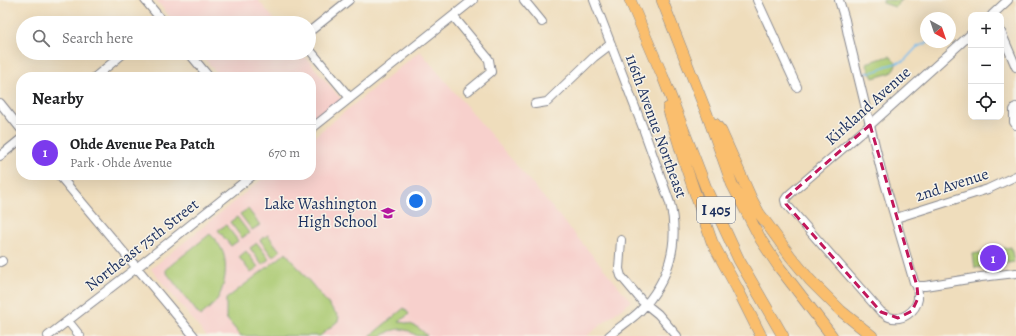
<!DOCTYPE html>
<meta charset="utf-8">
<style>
:root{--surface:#fff;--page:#f2f2f2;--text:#202124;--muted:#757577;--line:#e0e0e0;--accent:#7c3aed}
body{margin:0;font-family:Alegreya,serif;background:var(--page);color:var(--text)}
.controls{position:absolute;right:12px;top:12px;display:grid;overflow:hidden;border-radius:8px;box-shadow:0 4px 16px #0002}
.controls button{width:36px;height:36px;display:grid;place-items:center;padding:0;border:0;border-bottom:1px solid var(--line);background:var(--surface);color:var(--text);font:20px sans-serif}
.compass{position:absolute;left:920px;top:12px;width:36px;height:36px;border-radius:50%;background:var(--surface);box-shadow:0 4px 16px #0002;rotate:140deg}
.you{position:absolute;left:416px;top:201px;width:14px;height:14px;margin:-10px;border:3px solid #fff;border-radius:50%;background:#1a73e8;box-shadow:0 0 0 6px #1a73e833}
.badge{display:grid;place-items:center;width:26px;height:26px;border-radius:50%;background:var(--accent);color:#fff;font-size:13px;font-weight:700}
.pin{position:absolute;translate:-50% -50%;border:2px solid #fff;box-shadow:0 1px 4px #0006}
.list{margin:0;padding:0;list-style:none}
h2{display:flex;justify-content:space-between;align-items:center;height:52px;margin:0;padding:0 16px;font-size:17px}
h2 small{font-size:13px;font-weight:400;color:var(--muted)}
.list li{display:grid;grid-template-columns:26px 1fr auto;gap:12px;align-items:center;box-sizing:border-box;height:56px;padding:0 16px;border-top:1px solid var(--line)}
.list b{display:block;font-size:15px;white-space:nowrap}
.list p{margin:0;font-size:13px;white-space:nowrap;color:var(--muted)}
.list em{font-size:13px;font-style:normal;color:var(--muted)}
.icon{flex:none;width:22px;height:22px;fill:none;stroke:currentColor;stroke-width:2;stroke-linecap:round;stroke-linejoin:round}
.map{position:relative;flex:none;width:1016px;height:336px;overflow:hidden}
.search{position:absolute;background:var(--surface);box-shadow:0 4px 16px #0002;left:16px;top:16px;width:300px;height:44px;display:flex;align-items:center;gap:10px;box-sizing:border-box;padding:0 14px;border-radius:22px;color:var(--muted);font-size:15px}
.panel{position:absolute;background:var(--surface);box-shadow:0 4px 16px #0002;left:16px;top:72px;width:300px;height:108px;border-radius:16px}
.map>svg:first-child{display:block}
</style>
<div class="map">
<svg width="1016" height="336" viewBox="0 0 1016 336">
<rect width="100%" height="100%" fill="#f7f3e8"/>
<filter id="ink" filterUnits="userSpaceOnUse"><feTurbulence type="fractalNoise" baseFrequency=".025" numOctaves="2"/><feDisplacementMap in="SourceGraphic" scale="8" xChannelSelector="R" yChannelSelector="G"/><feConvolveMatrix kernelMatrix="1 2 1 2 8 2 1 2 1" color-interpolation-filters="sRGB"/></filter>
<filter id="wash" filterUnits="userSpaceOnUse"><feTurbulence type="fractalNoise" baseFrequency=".012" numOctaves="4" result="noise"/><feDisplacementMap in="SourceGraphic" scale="16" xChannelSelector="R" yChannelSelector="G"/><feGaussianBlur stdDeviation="0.9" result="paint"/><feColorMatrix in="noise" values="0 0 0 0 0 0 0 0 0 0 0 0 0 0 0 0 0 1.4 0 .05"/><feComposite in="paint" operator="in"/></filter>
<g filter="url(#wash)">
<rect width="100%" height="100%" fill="#efddbc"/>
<path fill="#f7d0cc" d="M156 0H258L277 23H175Z
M420 51 631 301 587 336H206L151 269 267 175H311V139Z
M200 53H302L342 100 311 125V77H220Z"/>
<path fill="#abca72" stroke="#637c68" d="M883 0H902L895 7 883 3Z
M890 56 897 63 891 73 873 78 866 63Z
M248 209 260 225 252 230 240 214Z
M237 217 249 233 242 238 230 222Z
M226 225 238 241 231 246 218 230Z
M210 234C215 239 220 245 223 252 228 266 225 286 218 298 213 306 206 311 200 316L166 272V269Z
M268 235 280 251 273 257 260 240Z
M257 243 269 259 262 265 250 248Z
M1011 247 1014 262 975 268 973 254Z
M246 251 258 267 251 273 239 257Z
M286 253 339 317 338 321 320 336H241L226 318V299Z
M404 308 409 314 399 322C411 323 420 327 427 336H417L409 331 400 329 390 331 382 336H370Z"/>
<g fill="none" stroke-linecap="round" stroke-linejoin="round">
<path stroke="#7abef0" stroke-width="1.5" d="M865 73 876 71 886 66 904 61 917 47 929 42"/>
</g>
</g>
<g filter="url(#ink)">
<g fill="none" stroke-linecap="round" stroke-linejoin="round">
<defs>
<path id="minor" d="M145 0 164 23
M524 0 542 22
M594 0 643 128 670 203C680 243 669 281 640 311 631 320 619 327 609 336
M757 0 797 87
M839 0 845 20 848 35 881 170 914 282 917 286
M992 15 1008 0
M453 16 487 57 489 60 491 72 468 91
M309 32 349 0
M1001 32 1016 67
M309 49 350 98
M189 53 209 77
M95 77 124 53
M0 103 21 129
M535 104 547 102 594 57 611 44
M1016 107 1014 110V122L1016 125
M311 129 473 0
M0 156 21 139
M59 175 194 336
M896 218 988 189 1016 176
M621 240 619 269 621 276 642 301 658 314 677 336
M0 262 2 261
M917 286C918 290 918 295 918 299 916 311 902 322 889 317 886 316 884 313 881 312L786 204 785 200 787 197 791 193 870 125 971 34
M917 286H925L981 277 1016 273
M68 321 80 336
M48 336 144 262 253 175"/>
<path id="highway" d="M630 0 663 77 708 193 739 260 783 336
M662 0 707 114 732 184 761 240 779 267 832 336
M668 108 686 167 712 242 737 288 761 336
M715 124 721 131 751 198 759 213 770 228 791 257 810 280 841 311 872 336"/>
</defs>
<use href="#minor" stroke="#85868d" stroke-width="10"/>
<use href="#highway" stroke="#85868d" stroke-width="12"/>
<use href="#minor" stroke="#fff" stroke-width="8"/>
<use href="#highway" stroke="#fabe6d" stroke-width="11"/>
</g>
</g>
<path fill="none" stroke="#c2185b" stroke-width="3" stroke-dasharray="8 5" stroke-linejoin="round" d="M870 125 917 286 918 298 912 311 898 318 881 312 786 204 787 197Z"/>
<defs>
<symbol id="school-bare" viewBox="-9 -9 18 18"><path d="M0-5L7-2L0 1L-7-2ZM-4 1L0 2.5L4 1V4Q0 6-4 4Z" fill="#b5179e" stroke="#f7f3e8" stroke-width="2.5" paint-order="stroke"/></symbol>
</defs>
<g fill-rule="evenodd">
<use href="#school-bare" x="378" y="203" width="20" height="20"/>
</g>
<g text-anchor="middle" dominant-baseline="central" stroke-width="3" stroke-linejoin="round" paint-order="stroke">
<rect fill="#f7f3e8" stroke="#5d6a87" stroke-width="1" x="697" y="197" width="38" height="26" rx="3"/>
<g font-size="15" font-weight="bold" fill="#1b2f5e">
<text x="716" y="210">I 405</text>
</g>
<g font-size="16" fill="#1b2f5e" stroke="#f7f3e8">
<text transform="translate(868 106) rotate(-42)">Kirkland Avenue</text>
<text transform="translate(656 126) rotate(70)">116th Avenue Northeast</text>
<text transform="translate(952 185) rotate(-18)">2nd Avenue</text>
<text transform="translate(142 245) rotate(-38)">Northeast 75th Street</text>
</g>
<g font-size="16" fill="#1b2f5e" stroke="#f7f3e8" text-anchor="end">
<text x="377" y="204">Lake Washington<tspan x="377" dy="18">High School</tspan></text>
</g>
</g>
</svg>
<div class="controls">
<button>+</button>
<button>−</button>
<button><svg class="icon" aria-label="locate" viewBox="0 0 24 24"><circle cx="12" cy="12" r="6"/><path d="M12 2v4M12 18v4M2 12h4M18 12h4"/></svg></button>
</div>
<svg class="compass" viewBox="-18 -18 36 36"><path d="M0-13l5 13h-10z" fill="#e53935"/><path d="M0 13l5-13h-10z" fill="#757577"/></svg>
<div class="you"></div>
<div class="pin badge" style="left:993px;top:258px">1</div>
<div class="search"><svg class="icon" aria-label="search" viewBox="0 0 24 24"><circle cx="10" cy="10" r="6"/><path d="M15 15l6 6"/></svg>Search here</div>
<section class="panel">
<h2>Nearby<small></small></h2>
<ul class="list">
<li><span class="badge">1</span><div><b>Ohde Avenue Pea Patch</b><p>Park · Ohde Avenue</p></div><em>670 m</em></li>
</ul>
</section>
</div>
